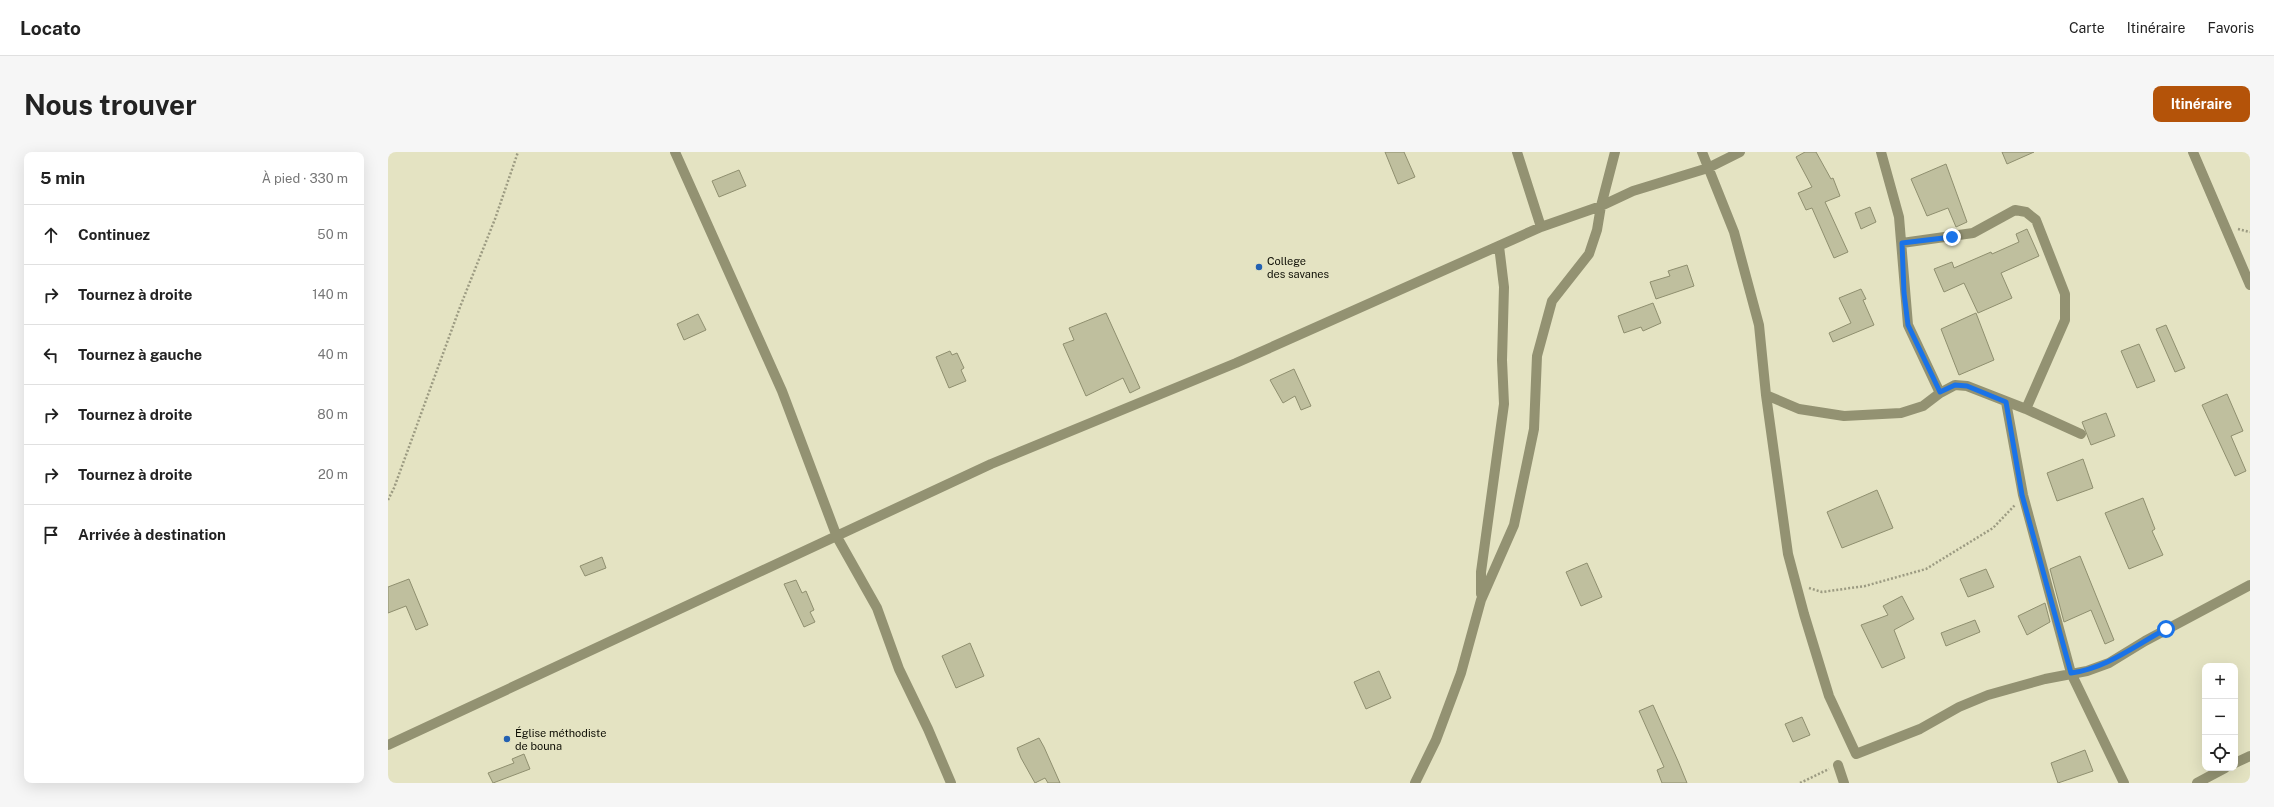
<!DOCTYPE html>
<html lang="fr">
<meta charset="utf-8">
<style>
:root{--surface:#fff;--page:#f6f6f6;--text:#222;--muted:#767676;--line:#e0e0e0;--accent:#b45309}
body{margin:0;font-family:"Public Sans",sans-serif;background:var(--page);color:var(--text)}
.controls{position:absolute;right:12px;bottom:12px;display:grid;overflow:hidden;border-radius:8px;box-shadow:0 4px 16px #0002}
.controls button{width:36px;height:36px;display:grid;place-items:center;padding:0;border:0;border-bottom:1px solid var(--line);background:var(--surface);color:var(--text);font:20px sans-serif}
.stop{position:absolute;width:12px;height:12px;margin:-9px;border:3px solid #1a73e8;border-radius:50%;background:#fff}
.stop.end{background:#1a73e8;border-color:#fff;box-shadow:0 1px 4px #0008}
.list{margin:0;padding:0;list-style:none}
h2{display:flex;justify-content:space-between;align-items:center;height:52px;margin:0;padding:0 16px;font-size:17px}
h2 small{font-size:13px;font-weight:400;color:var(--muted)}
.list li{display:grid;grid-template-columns:26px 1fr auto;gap:12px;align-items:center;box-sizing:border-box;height:60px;padding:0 16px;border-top:1px solid var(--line)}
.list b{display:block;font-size:15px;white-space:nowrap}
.list em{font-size:13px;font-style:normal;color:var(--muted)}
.icon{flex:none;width:22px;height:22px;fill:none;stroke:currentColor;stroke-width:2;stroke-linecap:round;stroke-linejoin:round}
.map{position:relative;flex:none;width:1862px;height:631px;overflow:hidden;border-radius:8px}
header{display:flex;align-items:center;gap:24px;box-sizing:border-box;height:56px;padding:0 20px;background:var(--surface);border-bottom:1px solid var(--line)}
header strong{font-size:19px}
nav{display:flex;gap:22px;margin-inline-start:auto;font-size:14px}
.intro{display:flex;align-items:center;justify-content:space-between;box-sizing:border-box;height:96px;padding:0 24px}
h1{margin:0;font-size:28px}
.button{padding:10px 18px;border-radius:8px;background:var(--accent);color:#fff;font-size:14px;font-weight:700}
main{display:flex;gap:24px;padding:0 24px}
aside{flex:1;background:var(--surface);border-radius:8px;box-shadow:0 4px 16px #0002}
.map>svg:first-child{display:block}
</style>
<header>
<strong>Locato</strong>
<nav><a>Carte</a><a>Itinéraire</a><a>Favoris</a></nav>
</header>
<div class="intro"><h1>Nous trouver</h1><a class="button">Itinéraire</a></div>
<main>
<aside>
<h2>5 min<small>À pied · 330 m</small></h2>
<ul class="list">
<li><svg class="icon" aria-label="ahead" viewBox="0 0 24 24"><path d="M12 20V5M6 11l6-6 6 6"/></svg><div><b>Continuez</b></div><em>50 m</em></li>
<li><svg class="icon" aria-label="right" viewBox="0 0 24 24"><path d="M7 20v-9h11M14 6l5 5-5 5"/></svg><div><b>Tournez à droite</b></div><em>140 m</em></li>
<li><svg class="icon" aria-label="left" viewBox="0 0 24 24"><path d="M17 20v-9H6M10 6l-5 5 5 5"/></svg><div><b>Tournez à gauche</b></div><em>40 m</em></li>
<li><svg class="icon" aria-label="right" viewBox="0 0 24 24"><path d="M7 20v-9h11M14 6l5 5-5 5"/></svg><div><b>Tournez à droite</b></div><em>80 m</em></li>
<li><svg class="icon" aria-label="right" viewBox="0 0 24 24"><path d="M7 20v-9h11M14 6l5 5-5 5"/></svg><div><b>Tournez à droite</b></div><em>20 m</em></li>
<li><svg class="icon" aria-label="arrive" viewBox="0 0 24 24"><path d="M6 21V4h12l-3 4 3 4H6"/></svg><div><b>Arrivée à destination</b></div></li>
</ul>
</aside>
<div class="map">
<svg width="1862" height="631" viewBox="0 0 1862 631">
<rect width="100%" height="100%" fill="#e4e3c2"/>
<path fill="#bfbf9e" stroke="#8f8f6f" d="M997 0H1016L1027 25 1010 32Z
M1417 0H1428L1443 27 1445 26 1452 44 1437 50 1460 100 1446 106 1424 56 1418 58 1410 41 1424 35 1408 5Z
M1614 0H1646L1619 12Z
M1558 12 1579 70 1568 75 1560 56 1539 64 1523 27Z
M351 18 358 34 331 45 324 29Z
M1482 55 1488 70 1473 77 1467 61Z
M1639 77 1651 104 1613 121 1624 146 1590 161 1576 131 1556 140 1546 117 1564 110 1566 116 1603 100 1604 102 1631 90 1628 82Z
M1299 113 1306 134 1268 147 1262 130 1282 124 1280 119Z
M1473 137 1478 147 1475 148 1486 173 1445 190 1441 181 1463 171 1451 146Z
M1265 151 1273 171 1255 179 1253 175 1236 181 1230 164Z
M718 161 752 236 742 241 735 226 698 244 675 192 686 188 681 176Z
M1588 161 1606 208 1571 223 1553 177Z
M310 162 318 178 296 188 289 172Z
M1778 173 1797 216 1787 220 1768 177Z
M1751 192 1767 229 1749 236 1733 199Z
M562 199 564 203 569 201 576 216 573 218 578 229 561 236 548 205Z
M906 217 923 254 913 258 907 244 895 251 882 228Z
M1839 242 1855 279 1843 284 1858 319 1847 324 1814 253Z
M1718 261 1727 284 1703 293 1694 270Z
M1695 307 1705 336 1669 349 1659 321Z
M1489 338 1505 376 1454 396 1439 360Z
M1755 346 1767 377 1764 379 1775 403 1741 417 1717 361Z
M1692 404 1726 488 1717 492 1703 458 1676 470 1662 417Z
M214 405 218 416 197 424 192 414Z
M1199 411 1214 445 1193 454 1178 420Z
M1598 417 1606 435 1580 445 1572 427Z
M21 427 40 473 28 478 18 454 0 461V435Z
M408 428 414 441 418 439 426 458 422 460 427 470 416 475 396 432Z
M1514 444 1526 467 1506 478 1517 506 1494 516 1473 473 1500 463 1495 454Z
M1657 451 1662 470 1639 483 1630 464Z
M1587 468 1592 480 1558 494 1553 481Z
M582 491 596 524 568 536 554 504Z
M991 519 1003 546 978 557 966 530Z
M1265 553 1290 609 1299 631H1274L1269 618 1276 615 1251 559Z
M1414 565 1422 583 1405 590 1397 572Z
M651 586 656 595 672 631H660L657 626 647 631 633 606 629 596Z
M1697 598 1705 619 1670 631 1663 611Z
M136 602 142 617 105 631 100 621 126 611 124 607Z"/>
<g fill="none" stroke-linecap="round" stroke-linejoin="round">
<path stroke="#9c9b82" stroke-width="2.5" stroke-dasharray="2 2" stroke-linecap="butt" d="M1850 77 1862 80
M0 348 6 336 72 155 107 67 130 0
M1421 436 1434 440 1477 434 1538 417 1605 376 1627 353
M1412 631 1441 617"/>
<path stroke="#939272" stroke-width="10" d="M287 0 394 239 449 385 489 456 511 517 540 577 563 631
M1129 0 1153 75
M1314 0 1346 80 1371 173 1378 243 1400 402 1416 462 1441 544 1468 602 1532 577 1571 555 1600 543 1657 527 1699 519 1721 511 1757 489 1862 433
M1493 0 1511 65 1520 173 1552 241
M1805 0 1862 133
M1514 91 1585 81 1627 58 1638 60 1648 68 1677 142V168L1638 257
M1378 243 1411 257 1456 264 1513 261 1535 254 1552 241 1567 233 1579 234 1638 257 1693 282
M1618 250 1635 343 1683 521 1736 631
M1093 442V420L1116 252 1114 208 1116 135 1111 94
M0 593 603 312 848 211 1153 75 1213 54 1245 39 1320 16 1352 0
M1847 611 1862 604
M1450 613 1456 631
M1027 631 1048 588 1073 521 1093 448 1126 373 1146 277 1149 204 1164 149 1201 102 1209 78 1213 54 1227 0
M1809 631 1837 616"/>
</g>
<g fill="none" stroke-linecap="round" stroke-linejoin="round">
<path stroke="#1a73e8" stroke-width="5" d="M1564 85 1514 91 1516 141 1520 173 1552 240 1567 233 1579 234 1618 250 1634 343 1683 521C1719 516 1746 494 1778 477"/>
</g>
<g fill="#2361b2" stroke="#e4e3c2" stroke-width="1.5">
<circle cx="871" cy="115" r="4"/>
<circle cx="119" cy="587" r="4"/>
</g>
<g text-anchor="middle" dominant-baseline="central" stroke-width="3" stroke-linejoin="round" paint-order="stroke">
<g font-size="11" fill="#0c0c03" stroke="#e4e3c2" text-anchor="start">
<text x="879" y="109">College<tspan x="879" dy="13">des savanes</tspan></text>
<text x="127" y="581">Église méthodiste<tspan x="127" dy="13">de bouna</tspan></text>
</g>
</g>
</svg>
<div class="controls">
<button>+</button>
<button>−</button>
<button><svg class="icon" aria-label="locate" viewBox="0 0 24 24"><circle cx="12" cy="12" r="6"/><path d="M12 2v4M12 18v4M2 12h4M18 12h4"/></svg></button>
</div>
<div class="stop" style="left:1778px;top:477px"></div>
<div class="stop end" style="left:1564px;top:85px"></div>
</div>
</main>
